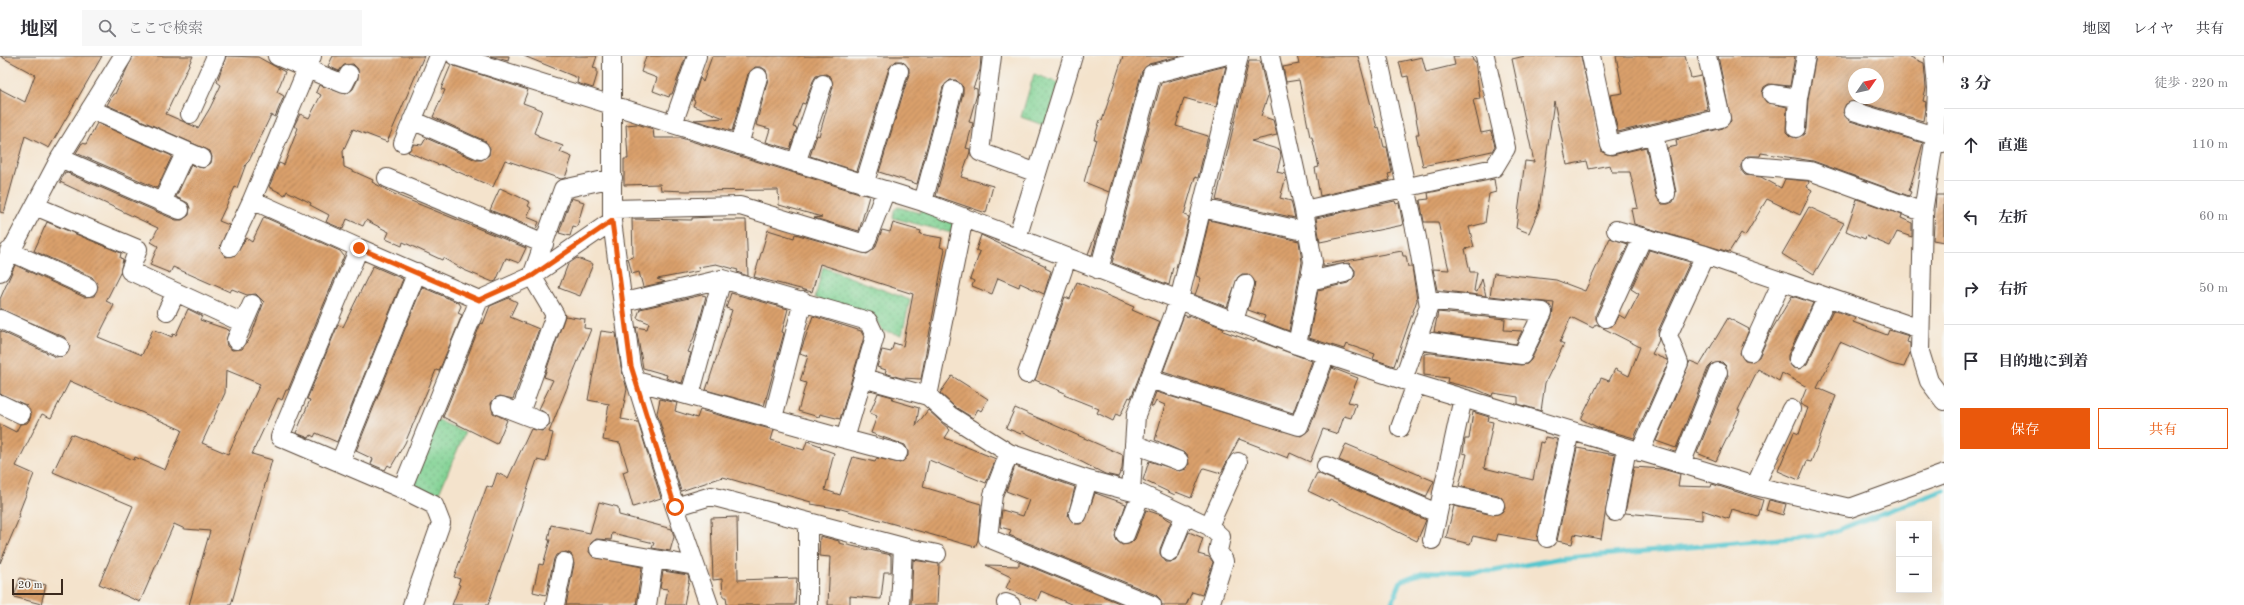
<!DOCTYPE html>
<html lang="ja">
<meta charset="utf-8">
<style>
:root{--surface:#fff;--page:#f7f7f7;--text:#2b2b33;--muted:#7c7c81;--line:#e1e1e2;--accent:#ea580c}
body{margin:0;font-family:"Old Standard TT","Noto Serif JP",serif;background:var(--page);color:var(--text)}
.controls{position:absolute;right:12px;bottom:12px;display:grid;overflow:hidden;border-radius:0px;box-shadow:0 4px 16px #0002}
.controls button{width:36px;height:36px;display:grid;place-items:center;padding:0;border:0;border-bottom:1px solid var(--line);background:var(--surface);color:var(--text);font:20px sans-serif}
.compass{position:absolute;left:1848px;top:12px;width:36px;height:36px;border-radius:50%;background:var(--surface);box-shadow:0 4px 16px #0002;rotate:56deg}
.scale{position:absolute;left:12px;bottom:10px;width:51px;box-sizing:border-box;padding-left:4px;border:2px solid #3b2a1e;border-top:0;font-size:11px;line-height:14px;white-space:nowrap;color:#3b2a1e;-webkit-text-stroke:3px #f6f6f2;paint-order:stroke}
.stop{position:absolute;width:12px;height:12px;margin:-9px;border:3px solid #ea580c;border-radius:50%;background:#fff}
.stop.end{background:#ea580c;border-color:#fff;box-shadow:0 1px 4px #0008}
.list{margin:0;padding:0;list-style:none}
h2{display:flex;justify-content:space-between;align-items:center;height:52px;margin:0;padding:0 16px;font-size:17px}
h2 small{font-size:13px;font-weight:400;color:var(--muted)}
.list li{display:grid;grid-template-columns:26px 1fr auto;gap:12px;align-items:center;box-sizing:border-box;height:72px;padding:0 16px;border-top:1px solid var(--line)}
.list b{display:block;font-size:15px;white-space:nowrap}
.list em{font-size:13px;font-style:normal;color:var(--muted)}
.actions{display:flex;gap:8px;padding:12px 16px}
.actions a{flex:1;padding:9px 0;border:1px solid var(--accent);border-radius:0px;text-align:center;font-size:14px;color:var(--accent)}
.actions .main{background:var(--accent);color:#fff}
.icon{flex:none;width:22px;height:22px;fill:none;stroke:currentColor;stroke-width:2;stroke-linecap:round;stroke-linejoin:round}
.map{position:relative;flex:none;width:1944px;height:549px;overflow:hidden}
header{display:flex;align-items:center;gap:24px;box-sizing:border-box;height:56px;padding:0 20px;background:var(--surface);border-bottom:1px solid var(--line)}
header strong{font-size:19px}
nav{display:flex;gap:22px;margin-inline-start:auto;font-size:14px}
.search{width:280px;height:36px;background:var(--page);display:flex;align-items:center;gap:10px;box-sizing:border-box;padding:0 14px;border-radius:0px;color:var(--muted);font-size:15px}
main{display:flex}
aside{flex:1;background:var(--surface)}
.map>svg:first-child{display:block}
</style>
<header>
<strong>地図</strong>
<div class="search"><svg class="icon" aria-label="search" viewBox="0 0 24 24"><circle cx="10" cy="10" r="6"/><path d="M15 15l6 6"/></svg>ここで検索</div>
<nav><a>地図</a><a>レイヤ</a><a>共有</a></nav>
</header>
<main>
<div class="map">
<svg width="1944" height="549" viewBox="0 0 1944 549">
<defs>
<pattern id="park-dots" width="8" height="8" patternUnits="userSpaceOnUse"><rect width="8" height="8" fill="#7fd192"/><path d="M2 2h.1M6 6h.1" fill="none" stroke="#69aa77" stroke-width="1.8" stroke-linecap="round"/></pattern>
<pattern id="building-hatch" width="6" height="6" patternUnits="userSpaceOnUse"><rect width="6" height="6" fill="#daa06c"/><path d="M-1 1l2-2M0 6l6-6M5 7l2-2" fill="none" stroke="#b28358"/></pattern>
</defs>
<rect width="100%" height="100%" fill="#f6f6f2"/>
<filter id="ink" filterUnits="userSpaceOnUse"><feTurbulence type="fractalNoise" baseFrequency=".025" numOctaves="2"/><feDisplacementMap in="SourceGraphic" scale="8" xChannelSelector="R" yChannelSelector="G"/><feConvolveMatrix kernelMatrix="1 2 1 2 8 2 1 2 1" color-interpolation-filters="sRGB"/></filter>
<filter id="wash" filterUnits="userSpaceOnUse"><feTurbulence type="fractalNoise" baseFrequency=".012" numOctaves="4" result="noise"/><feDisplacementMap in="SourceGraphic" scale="16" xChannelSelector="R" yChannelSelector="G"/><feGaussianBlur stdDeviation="0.9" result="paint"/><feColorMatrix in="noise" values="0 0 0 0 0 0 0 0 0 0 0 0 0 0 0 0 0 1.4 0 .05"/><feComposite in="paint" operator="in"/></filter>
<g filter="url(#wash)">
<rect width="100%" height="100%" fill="#f4e3cc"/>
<path fill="url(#park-dots)" stroke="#5d7e58" d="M1034 18 1059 27 1046 70 1021 61Z
M898 151 920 157 921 152 955 162 952 177 893 162 894 154Z
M823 211 910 244 902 279 883 275 874 261 815 242Z
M437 364 465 376 437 442 416 433 411 425Z"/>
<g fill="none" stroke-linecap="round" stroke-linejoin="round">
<path stroke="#58c6ce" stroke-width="5" d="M1391 549 1401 525 1423 516 1494 515 1556 503 1824 479 1944 434"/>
</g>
<g id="blocks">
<path fill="url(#building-hatch)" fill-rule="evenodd" d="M0 0H102L49 92 25 80 4 157 0 156V33L25 46 35 19Z
M133 0H193L166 58 198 72 210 52 221 29 217 26 226 0 258 1 285 16 277 36 284 40 275 61 271 59 249 105 246 108 237 132 235 131 219 165 229 169 220 192 226 201 236 199 246 182 252 186 264 161 340 195 344 200 288 334H286L282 344 278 342 252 398 272 404 231 549H189L210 475 185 473 174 468 140 546 99 528 133 450 53 416 71 378 134 404 135 401 165 414 182 374 70 325 51 362 42 358 16 410 34 418 18 459 20 460 0 507V368L16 376 20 368 27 367 30 363 31 358 26 349 0 338V275L56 301 66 299 70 290 64 281 0 253V243L15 209 84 241 94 240 98 230 92 221 34 195 47 166 121 197 120 202 123 203 120 217 106 245 114 249 98 281 142 299 153 273 172 281 173 278 176 279 188 253 202 260 200 264 229 274 226 285 227 290 232 294 242 293 250 282 264 246 256 238 247 239 232 233 230 236 173 211 170 217 150 209 158 190 151 186 158 172 60 126 65 116 176 164H182L189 159 190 152 188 147 176 141 191 109 203 112 211 107 212 101 210 95 107 49 113 38H115ZM226 314 260 328 228 398 202 387 225 337Z
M333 0H424L387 86 353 73 343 95 344 111 373 124 372 126 394 138 526 192 519 207 506 202 496 225 493 226 464 214 443 202 442 204 403 186 402 190 386 183 389 176 366 164 363 170 347 163 343 173 326 166 329 159 310 149 311 147 287 135 285 139 269 131 279 107 284 109 298 72 294 70 300 58 309 62 321 39 316 36 319 29 346 38 353 33 358 23V13L353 8 344 9 339 15 328 10Z
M490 0H509L508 5Z
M524 0H597L593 12 597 13V19L593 32 577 27 578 22Z
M646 0H686L672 38H670L669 41 653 35 657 22 641 16Z
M712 0H981L980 14 973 32 977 33V38L969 66 973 67 966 92 970 93V96L961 121 993 130 986 157 936 140 963 37V31L956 24H950L943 31 917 128 879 116 909 18V12L902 5H896L889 12 857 115 810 100 817 79 819 80 833 31 831 21 826 18 816 20 813 25 805 48 802 47 793 71 797 72 790 93 766 86 770 73 756 69 768 23 766 14 761 11H755L748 18 732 75 694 64 724 62 693 50 695 45 693 44 700 22 703 26Z
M1123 0H1180L1149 8 1142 15 1109 136 1084 126 1096 83H1094L1100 64 1102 65Z
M1297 0H1358L1377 72 1379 71 1384 91H1387L1392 117 1388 118 1390 124 1320 140 1315 112 1319 111 1312 81H1310L1299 24 1286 26 1283 11 1299 8Z
M1453 0H1472L1473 5H1475L1480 43 1473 44 1481 77 1491 75 1495 90 1492 95 1423 110 1416 78H1419L1408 20 1403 21 1399 6 1422 1 1426 16 1455 9Z
M1525 0H1581L1602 96 1612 99 1646 91 1656 140 1662 148H1668L1673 146 1676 136 1667 92 1677 90 1676 84 1723 72 1731 65 1718 0H1795L1790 30 1769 28 1764 31 1762 37 1766 46 1787 51 1786 76 1790 80 1796 82 1804 78 1806 73 1808 43 1816 0H1908L1924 7 1926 32 1923 45 1926 46 1923 65 1856 45 1846 48 1843 57 1850 65 1923 87 1909 135 1911 136 1909 140 1813 105 1761 97 1760 100H1747L1741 109V114L1745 119 1761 121 1781 132 1785 123 1808 125 1809 126 1807 131 1812 134 1800 159 1767 143 1745 180 1741 177 1729 196 1634 168 1631 153 1638 152 1630 116H1612L1610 109 1589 113 1587 105 1567 109 1554 45 1539 153 1529 177 1516 172 1525 105 1534 106 1512 3ZM1854 18H1878V42H1854Z
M1616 0H1685L1691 22 1701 20 1708 54 1618 76 1610 39 1623 37Z
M1249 5H1260L1268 40 1261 60 1273 64 1277 79 1251 85 1280 94 1281 100 1277 116 1285 118 1286 121 1280 142 1291 145 1295 162 1216 144Z
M451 9 528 34 523 47 542 54 534 77 538 79V81L563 90 560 96 572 101 565 122 561 123 505 104 493 131 440 108 439 109 408 96 414 88 422 89 426 82 476 104H482L489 99 490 92 485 85 433 61 445 34 441 33Z
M1226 10 1216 51 1184 42 1176 70 1208 80 1198 122 1195 121 1184 159 1189 161 1176 212 1173 211 1169 229 1112 207 1161 27Z
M97 67 172 100 157 132 76 97 82 87 86 88Z
M637 68 653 73 654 82H681L869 140 859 175 814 162 822 161 779 149 778 134 686 135 661 134 660 128 624 129V103H628L626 69Z
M1494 123 1496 136 1489 138 1485 167 1469 171 1474 191 1465 193 1470 216H1477L1474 235 1477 236 1482 223 1486 240 1437 234 1433 213 1449 214 1438 166H1424L1420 144 1429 143 1428 137Z
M500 132 530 146 528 150 531 152 527 161 539 166 536 173 490 154Z
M1936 139H1944V186L1933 184Z
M571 142 584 146 577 171 573 170 570 180 559 177Z
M1857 143 1902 159 1901 162 1912 167V181L1897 176 1890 190 1866 180 1865 183 1846 175Z
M1395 145 1396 148 1399 147 1403 169 1320 186 1316 162Z
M1809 151 1844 167 1814 218 1782 198Z
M712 161 713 164H746L748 220 737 216 738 214 716 208 698 211 699 215 657 223 665 226 643 231 639 216 632 218 628 202 633 201 632 163 692 164V162Z
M1102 162 1092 199 1088 198Z
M1209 164 1299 185 1302 206 1289 275 1263 265 1265 260 1248 254 1255 226 1248 218H1242L1238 221 1227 251 1195 239 1201 222 1196 220Z
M893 167 921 175 920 178 942 182 940 191 945 193 921 323 901 322 885 317 886 314 877 311 882 294 891 296 894 287 903 290 913 238 820 208 812 236 754 221 768 174 794 182 795 178 867 198 875 192 882 174 890 176Z
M981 179 1046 210 1045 212 1051 215 1044 238 1020 227 1019 231 998 222 992 238 972 230 974 225 970 223 980 196 976 194Z
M1610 182 1628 188 1596 258V263L1600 270 1596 268 1593 272 1571 261 1560 286 1564 288 1545 327 1541 355 1518 348V341L1493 337 1492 340 1476 333 1447 326 1448 322 1424 319V298L1431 297 1521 309 1527 308 1531 304 1552 261 1554 247 1490 240 1494 217 1556 224 1585 235Z
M1649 194 1690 206 1658 275 1659 284 1652 298 1667 304 1668 307 1634 382 1599 372 1581 363 1601 322 1609 325 1615 313 1629 320 1640 291 1603 272 1612 270 1619 259 1626 263 1639 238 1631 233Z
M1402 195 1403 200H1406L1408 211H1412L1417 244 1394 310 1373 303 1375 298 1346 288 1344 293 1309 282 1318 234 1348 227 1355 220V214L1349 207 1323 211V209Z
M577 202 593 208 580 240 559 232 568 208Z
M373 210 403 223 337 386 316 377 314 381 311 379 309 382 296 377 310 344 307 343 338 269 343 271Z
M1077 226 1134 251 1132 254 1160 266 1131 342 1129 341 1120 360 1116 358 1113 365 1097 357 1099 353 1064 339 1065 337 1035 324 1065 241 1070 243Z
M422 231 459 247 461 250 458 257 462 259 439 315 436 314 405 387 391 411 388 409 385 414 371 408 373 403 356 395Z
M731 237 788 253 782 276 784 277 764 350 706 334 732 254 726 252Z
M702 239 706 240 698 271 688 296 691 297 682 327 666 322 667 319 643 312 636 271 647 273 649 267 637 262 640 253Z
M1792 240 1813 247 1788 299V304L1793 312 1799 313 1807 308 1833 254 1855 262 1853 266 1887 279 1889 274 1909 280 1907 286 1910 287V297L1904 311 1891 308 1840 286 1817 332 1836 340 1811 406 1807 405 1799 424 1778 415 1794 376 1799 378 1808 352 1800 348 1807 331 1782 317 1779 325 1758 313 1738 354 1740 355 1716 405 1697 397 1728 320 1726 310 1722 306 1712 308 1708 312 1676 392 1656 385 1690 305 1700 309 1728 262 1749 273 1740 297 1745 305 1751 306 1759 301 1771 275Z
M509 242 517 246 510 261 539 273 513 343 500 340 495 342 491 347 493 357 507 364 497 388 443 361 481 267 483 268 490 250Z
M1438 256 1505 263 1504 274 1522 275 1516 288 1434 276Z
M1184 259 1188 261V259L1224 272 1223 275 1254 286 1255 284 1312 305 1293 357 1163 316Z
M565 260 585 263 584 272 591 273 549 376 553 377 546 406 537 404 488 549H452L460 529 458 528 460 523 454 521 487 430 492 432 497 417 508 422 531 373 542 375 550 369 548 359 539 353 553 324 544 321Z
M813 260 861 275 864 281 840 363 820 358 819 361 798 355 806 327 800 325 808 300 800 297Z
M601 275 616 277 621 311 627 333 621 363 638 366 661 442 633 451 623 416 628 414 620 387 603 384 609 348 588 344Z
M1332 312 1358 322 1348 346 1356 348 1351 362 1344 360 1338 378 1323 373 1310 406 1290 397 1288 402 1239 383 1221 417 1204 412 1203 413 1191 442 1176 436 1175 439 1143 424 1149 405 1180 415 1186 413 1189 408 1187 398 1155 384 1165 349 1156 345 1153 351 1151 350 1156 336 1301 380 1309 374Z
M952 320 988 343 981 355 978 353 973 362 955 351 940 337Z
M878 337 893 341 892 344 919 352 916 370 928 354 950 374 945 382 996 403 986 427 929 404 923 431 981 448 978 484 975 491 841 453 811 448V446L723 421 681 435 657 357 660 343 677 347 675 355 697 362 700 354 774 374 771 384 804 394 807 385 821 390 820 392 834 397 825 434 840 439 853 401 875 406 877 402 900 407 908 400V395L905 389 871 377 877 360 870 357Z
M1015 352 1123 399 1122 413 1118 421 1105 418 1022 375 1021 378 1006 372Z
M1473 356 1489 361 1488 365 1493 366 1484 412 1533 424 1540 386 1544 387 1545 381 1557 383 1537 485 1498 478 1496 485 1473 480 1470 488 1446 482 1454 450 1493 459 1502 456 1505 451 1502 442 1498 439 1459 430 1467 398 1463 397 1465 383H1469Z
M1346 388 1434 425 1426 441 1339 404Z
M1577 392 1615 399 1601 483 1574 478 1572 488 1557 485Z
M1015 410 1075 431 1068 460 1075 468H1080L1085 465 1095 437 1126 448 1115 480 1117 485 1122 489 1131 487 1135 483 1146 454 1161 459 1171 465 1160 493V498L1166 506H1172L1177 504 1189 476 1203 482 1198 498 1209 501 1213 506 1202 539 1192 536 1186 549H1162L1160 543 1156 539 1009 479 1011 474 1000 471 1002 454 1023 460 1029 444 1006 435Z
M1634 411 1662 413 1680 418 1678 430 1711 431 1712 428 1763 444 1758 461 1732 453 1729 463 1702 454V464L1625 457Z
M1317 417 1426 464 1417 485 1330 443 1329 445 1308 435Z
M1769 444 1786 448 1783 459 1766 454Z
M599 446 618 451 619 459 672 473 674 481 670 495 652 492 654 487 612 477 611 484 596 483 591 487 589 496 593 501 642 511 636 549H566L574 508 571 498 566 496 556 499 554 503 546 539 533 536 539 508 543 509 550 484H548L551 469 590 477Z
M737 461 738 524 797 522 795 549H727L726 541H723L722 523 713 524 711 462Z
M820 480 839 485V487L891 499V516H884L881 543 850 540V549H828L830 501 819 500Z
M913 504 939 508 937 549H911Z
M1019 506 1124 549H1073L1041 535 1037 545 1006 532 1011 521 986 509 1019 510Z
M663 515 688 519 689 523 684 549H665L668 533 660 532Z
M20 522 46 529 41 548 14 541Z"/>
</g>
</g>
<g filter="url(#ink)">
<use href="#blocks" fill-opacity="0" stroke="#574638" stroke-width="1"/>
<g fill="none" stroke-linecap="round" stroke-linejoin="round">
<defs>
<path id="minor" d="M277 0 307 13 252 144 359 192
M312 0 307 13 344 28 349 18
M455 0 923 146 1297 289 1403 324 1755 430 1850 452 1944 418
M612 0V165L631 310 675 451 709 549
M992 0 980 96 1037 117
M1270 0 1304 154 1313 206 1297 289
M1378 0 1417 182 1429 250 1403 324
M1591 0 1610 89 1721 62 1707 0
M1934 0 1937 32 1935 80 1923 156 1920 296 1929 325 1944 345
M1772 38 1798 42
M90 53 202 102
M1853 55 1935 80 1943 87
M190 58 216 0
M412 64 480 94
M673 68 697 0
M1796 72 1798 42 1806 0
M1654 78 1666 138
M403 87 439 0
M739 89 758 21
M60 102 180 154
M796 107 823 28
M1751 110 1810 115 1923 156
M387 122 544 188
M864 129 899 15
M162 146 186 95
M923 146 953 34
M35 150 138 193 130 215 243 267
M1202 152 1308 176
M613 153 740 150 865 188 886 134
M1304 154 1494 112 1506 92 1485 0
M964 161 928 340 949 359 1009 397 1088 424 1141 438 1209 470 1221 481 1218 495 1224 505 1210 549
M1616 174 1705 199 1920 273
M1017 182 1073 0
M230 191 252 144
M9 195 88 231
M1099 214 1152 18 1223 0
M0 216 60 102 123 0
M1309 225 1345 217
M479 244 359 192 280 381 402 433 479 244 532 220 612 165
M624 246 722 223 868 265 875 280 845 383 636 325
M167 255 176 236
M1606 262 1643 181
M0 263 60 291
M1234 265 1245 228
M236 284 252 248
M1417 284 1522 299 1543 256 1428 244
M1750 296 1782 225
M1798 303 1827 241
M1027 318 1067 202
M863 322 928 340
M1149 323 1299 370 1326 298
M690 339 722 223
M0 348 21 358
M501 350 540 365
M520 357 555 259 532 220 563 133 613 122
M773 362 803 245
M1400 372 1416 328
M845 383 898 397
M1134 388 1179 405
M1640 396 1679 307 1668 279 1705 199
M1009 397 993 439 988 482 1152 549
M340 406 417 216
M1681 408 1718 316
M1326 410 1437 457
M1755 430 1791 353
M402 433 434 449 441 467 412 549
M1131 435 1136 359 1179 244 1239 0
M1442 437 1495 449
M675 451 711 440 903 491 900 549
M1615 456 1627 392
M1078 458 1088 424
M1209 470 1238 406
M1125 479 1141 438
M1547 482 1570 375
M1432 484 1463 342
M903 491 937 498
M599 493 695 510
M1170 496 1185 458
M1006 547 1011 549
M555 549 564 506
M647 549 654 504
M808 549V466"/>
</defs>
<use href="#minor" stroke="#574638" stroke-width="20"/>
<use href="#minor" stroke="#fff" stroke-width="18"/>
</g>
</g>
<g fill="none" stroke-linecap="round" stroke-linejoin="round" filter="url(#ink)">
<path stroke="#ea580c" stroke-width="5" d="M359 192 479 244 532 220 612 165 631 310 675 451"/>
</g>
</svg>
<div class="controls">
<button>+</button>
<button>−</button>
</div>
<svg class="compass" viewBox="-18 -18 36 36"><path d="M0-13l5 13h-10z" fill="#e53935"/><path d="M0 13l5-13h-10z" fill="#7c7c81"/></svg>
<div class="scale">20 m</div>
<div class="stop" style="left:675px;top:451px"></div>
<div class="stop end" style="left:359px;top:192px"></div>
</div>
<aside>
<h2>3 分<small>徒歩 · 220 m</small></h2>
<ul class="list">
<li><svg class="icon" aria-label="ahead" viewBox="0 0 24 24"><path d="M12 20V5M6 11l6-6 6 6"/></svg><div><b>直進</b></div><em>110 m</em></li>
<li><svg class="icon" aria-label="left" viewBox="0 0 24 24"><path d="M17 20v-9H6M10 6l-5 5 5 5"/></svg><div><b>左折</b></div><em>60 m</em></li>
<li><svg class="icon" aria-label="right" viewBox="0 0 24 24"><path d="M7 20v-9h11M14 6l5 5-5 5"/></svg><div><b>右折</b></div><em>50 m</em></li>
<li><svg class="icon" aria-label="arrive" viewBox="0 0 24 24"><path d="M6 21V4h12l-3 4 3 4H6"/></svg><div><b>目的地に到着</b></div></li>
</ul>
<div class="actions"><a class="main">保存</a><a>共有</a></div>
</aside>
</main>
